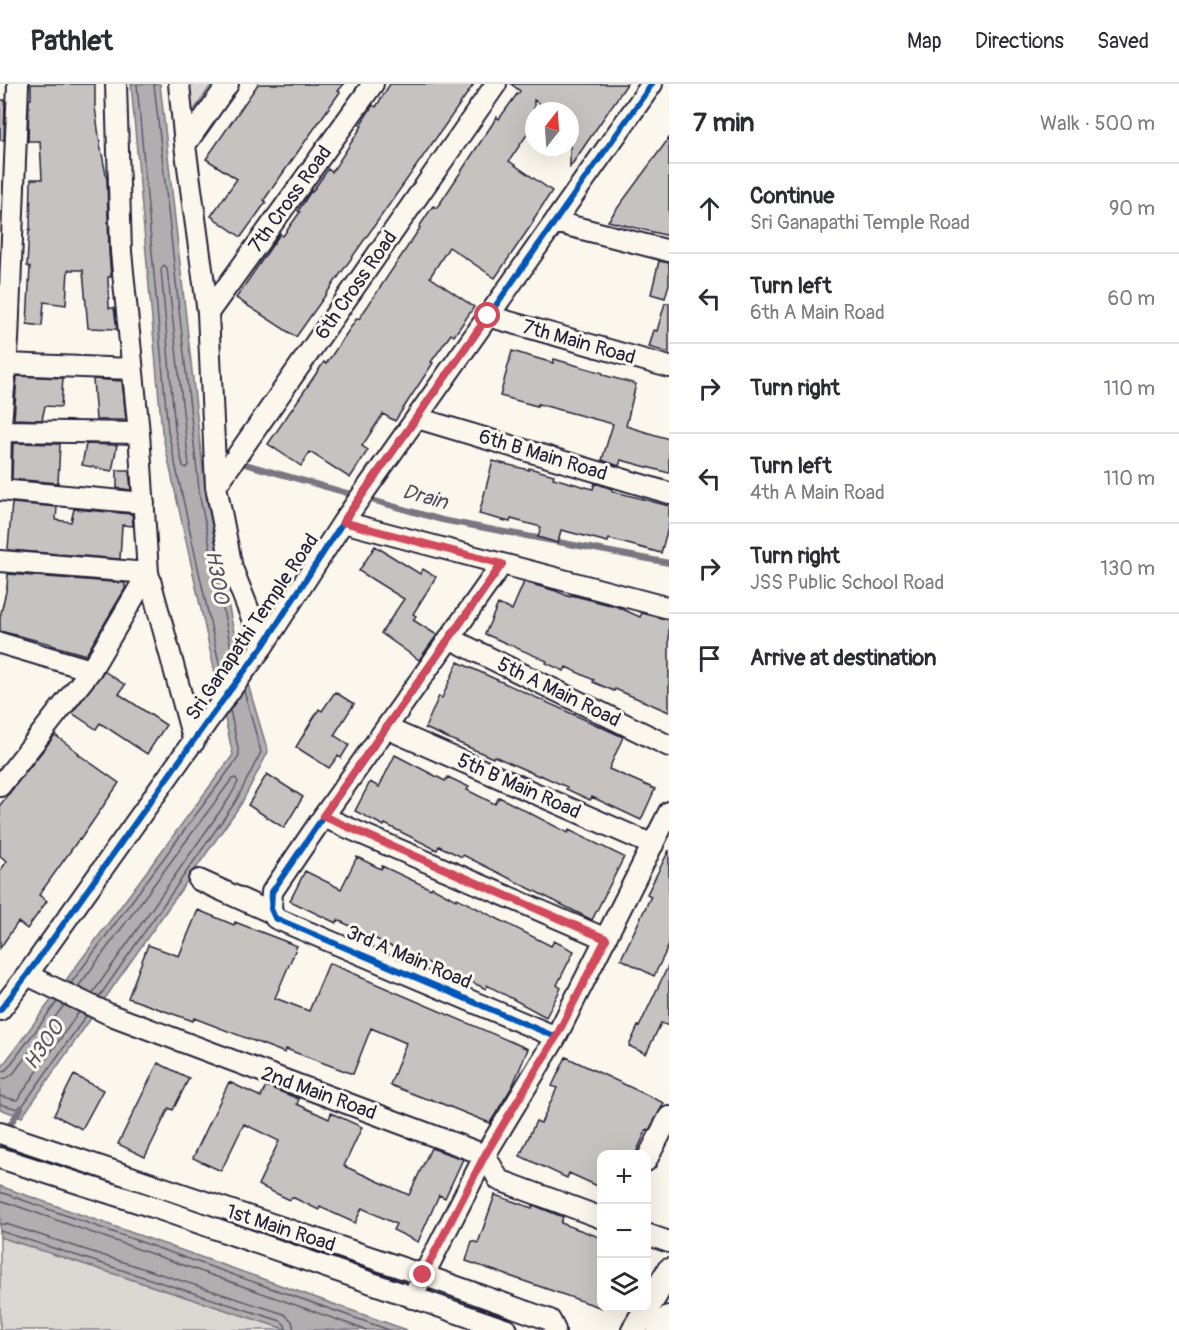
<!DOCTYPE html>
<meta charset="utf-8">
<style>
:root{--surface:#fff;--page:#f2f2f3;--text:#2b2b33;--muted:#7c7c81;--line:#e1e1e2}
body{margin:0;font-family:Pangolin,sans-serif;background:var(--page);color:var(--text)}
.controls{position:absolute;right:18px;bottom:18px;display:grid;overflow:hidden;border-radius:12px;box-shadow:0 6px 24px #0002}
.controls button{width:54px;height:54px;display:grid;place-items:center;padding:0;border:0;border-bottom:2px solid var(--line);background:var(--surface);color:var(--text);font:30px sans-serif}
.compass{position:absolute;left:525px;top:18px;width:54px;height:54px;border-radius:50%;background:var(--surface);box-shadow:0 6px 24px #0002;rotate:17deg}
.stop{position:absolute;width:18px;height:18px;margin:-14px;border:4px solid #d1495b;border-radius:50%;background:#fff}
.stop.end{background:#d1495b;border-color:#fff;box-shadow:0 2px 6px #0008}
.list{margin:0;padding:0;list-style:none}
h2{display:flex;justify-content:space-between;align-items:center;height:78px;margin:0;padding:0 24px;font-size:26px}
h2 small{font-size:20px;font-weight:400;color:var(--muted)}
.list li{display:grid;grid-template-columns:39px 1fr auto;gap:18px;align-items:center;box-sizing:border-box;height:90px;padding:0 24px;border-top:2px solid var(--line)}
.list b{display:block;font-size:22px;white-space:nowrap}
.list p{margin:0;font-size:20px;white-space:nowrap;color:var(--muted)}
.list em{font-size:20px;font-style:normal;color:var(--muted)}
.icon{flex:none;width:33px;height:33px;fill:none;stroke:currentColor;stroke-width:2;stroke-linecap:round;stroke-linejoin:round}
.map{position:relative;flex:none;width:669px;height:1246px;overflow:hidden}
header{display:flex;align-items:center;gap:36px;box-sizing:border-box;height:84px;padding:0 30px;background:var(--surface);border-bottom:2px solid var(--line)}
header strong{font-size:28px}
nav{display:flex;gap:33px;margin-inline-start:auto;font-size:21px}
main{display:flex}
aside{flex:1;background:var(--surface)}
.map>svg:first-child{display:block}
</style>
<header>
<strong>Pathlet</strong>
<nav><a>Map</a><a>Directions</a><a>Saved</a></nav>
</header>
<main>
<div class="map">
<svg width="669" height="1246" viewBox="0 0 669 1246">
<rect width="100%" height="100%" fill="#fbf7ec"/>
<filter id="ink" filterUnits="userSpaceOnUse"><feTurbulence type="fractalNoise" baseFrequency=".0167" numOctaves="2"/><feDisplacementMap in="SourceGraphic" scale="12" xChannelSelector="R" yChannelSelector="G"/><feConvolveMatrix kernelMatrix="1 2 1 2 8 2 1 2 1" color-interpolation-filters="sRGB"/></filter>
<g filter="url(#ink)">
<path fill="#dbd8d3" stroke="#7e7d87" stroke-width="1.5" d="M188 0H212L192 29Z
M0 1153 288 1246H0Z"/>
<path fill="#b1aeb0" stroke="#787681" stroke-width="1.5" d="M131 0H160L206 413 237 563 268 668 241 720 22 1033 0 1025V985L233 671 162 348Z
M0 1102 407 1246H288L0 1153Z"/>
<g fill="none" stroke-linecap="round" stroke-linejoin="round">
<path stroke="#5b5a6a" stroke-width="1.5" d="M137 0 168 347 223 597
M154 0 200 414 231 564 236 580
M164 181 167 184 189 381 186 384 183 382 175 346 161 185Z
M71 899 238 674 239 669 230 626
M78 903 232 695 236 694 238 698 230 713 92 910
M99 913 236 717 261 668 244 607
M0 988 4 987 7 985 57 918
M0 995 7 994 13 990 64 921
M0 1012 16 1016 18 1015 79 928
M0 1020 18 1025 21 1024 86 932
M0 1108 389 1246
M0 1116 366 1246
M0 1140H6L284 1230 292 1237 294 1246
M0 1147 281 1237 285 1241 286 1246"/>
<path stroke="#787681" stroke-width="6" d="M238 378 442 436 669 479
M5 1048 21 1024"/>
</g>
<path fill="#c6c2c0" stroke="#22223b" stroke-width="1.5" d="M31 0H95V23L100 60 107 96 109 168 111 193H108L109 224H114L117 245 88 244 83 186H68L66 221 44 218 42 242 27 240 30 183 27 182 29 146H30L31 95H42L40 57H28L29 15H31Z
M258 0H344L338 7 340 8 264 116 266 118 241 153 211 132 237 95 206 75Z
M390 0H474L296 253 236 214 280 150 283 152 300 128 298 127 311 107 312 108 328 85 332 88 362 42 360 41 373 21 376 23Z
M511 0H627L570 83V27H549L534 16V53L528 49 509 77 552 107 533 136 534 137 495 194 449 163 430 193 474 223 454 252 451 250 431 278 433 279 395 337 383 330 362 362 368 366 350 394 310 368 301 382 268 360 324 278 326 280 357 234 359 235 420 144 419 143 433 122 437 124 497 33 499 35 517 10H518L520 7Z
M0 16H5L4 56H0Z
M669 54V152L608 137Z
M659 177 669 179V200L665 214 651 210Z
M665 219H669V269L649 263 654 246 657 247Z
M512 267 553 279 554 275 603 289V291L636 300 626 342 669 355V389L621 376 619 382 602 376 613 340 538 320 537 322 500 312Z
M17 292 63 294 61 323 45 322 42 336 14 335Z
M93 295 122 297 126 336H96Z
M13 359 60 360 58 399 12 395Z
M86 360 117 361 112 387 82 381Z
M493 377 529 386V384L554 391 553 394 593 405 595 399 612 405V407L669 422V440L661 469 609 455 608 458 561 446 558 459 538 453 541 443 511 435 510 438 479 430Z
M117 386H129L131 406 117 404Z
M12 419 57 423 56 436 71 438 74 425 132 430 133 442 122 441 120 475 9 466 8 464Z
M375 462 420 490 423 485 436 493 413 530 416 532 413 536 437 551 419 576 381 549 404 515 359 487Z
M8 490 125 499V505L86 571 51 561V560L0 547V533L7 503Z
M524 498 556 507 570 513 571 511 618 523 640 533 642 529 669 536V628L615 605 614 607 593 598 594 596 566 583 564 587 546 579 547 577 485 550 498 520 512 526Z
M458 578 623 653 609 685 655 705 641 736 592 713 590 716 566 705 567 703 540 691 539 692 494 672 493 674 425 644 439 612 442 614Z
M104 587 125 601 119 610 166 641 147 670 100 639 96 645 72 629Z
M335 608 354 620 334 651 349 661 341 674 338 672 329 684 296 663 319 625 322 627Z
M55 651 79 669 78 670 119 699 80 756 79 755 39 811 47 817 27 845 18 838 0 864V787L7 777 0 772V721Z
M395 671 445 697 448 693 469 703 467 706 495 720 499 713 568 749 569 746 624 773 592 836 463 771 462 773 439 762 437 766 385 740 384 742 355 727 370 698 379 703Z
M267 690 303 713 284 744 248 721Z
M669 766V861L654 892 621 875 651 812 647 810Z
M357 773 381 785 382 782 431 805 432 803 456 816 457 814 551 862 554 857 574 867 557 901 561 904 546 933 487 901 486 905 461 893 460 895 413 871 412 873 338 836 336 839 290 817 305 787 341 805Z
M198 826 234 841 235 838 297 862 275 914 309 927 329 879 360 892V893L528 965 512 1003 490 1039 430 1015 429 1016 390 1001 406 959 371 944 353 990 286 965 285 969 194 934 193 937 128 914 148 861 179 872Z
M669 880V942L661 939 646 970 629 962 638 942 639 943Z
M566 973 664 1019 649 1046 647 1045 635 1071H602V1104L569 1089 567 1094 520 1072 536 1037 541 1039 557 1004 552 1002Z
M158 979 189 994 173 1026 169 1024 145 1073 118 1060Z
M74 991 103 1006 82 1045 54 1031Z
M229 998 261 1013 266 1002 299 1015 297 1020 329 1035 331 1029 362 1043 344 1082 409 1111 431 1064 463 1075 445 1114 439 1111 418 1158 393 1146 396 1140 362 1124 355 1139 320 1123 319 1126 292 1113 290 1116 258 1101 279 1057 244 1040 221 1087 193 1074Z
M495 1111 532 1124 533 1121 563 1133 561 1139 602 1154V1224L466 1177 472 1157 478 1159Z"/>
<g fill="none" stroke-linecap="round" stroke-linejoin="round">
<defs>
<path id="minor" d="M116 0 121 168 139 349 148 489 194 658
M179 0 185 61 208 229 216 402 232 484 263 562
M185 61 228 0
M555 138 669 167
M208 229 373 0
M488 232 669 283
M7 280 132 285
M417 334 669 409
M2 347 139 349
M216 402 496 0
M0 406 1 340 8 256 18 0
M0 406 144 419
M343 438 669 524
M0 477 148 489 91 586 0 702
M502 480 323 733 272 808 271 825 275 834 556 953
M449 554 669 662
M0 559 91 586
M386 644 653 761
M323 733 606 855
M199 796 272 829
M27 891 111 931 485 1071 499 1096 602 1134
M0 926 27 891 209 635 263 562 343 438 652 0
M0 1049 423 1191 550 1236 555 1246
M0 1074 156 1124 507 1246
M646 1077 669 1033
M646 1150 669 1158
M412 1214 485 1071 556 953 669 728"/>
<path id="major" d="M634 1246 669 1187
M660 1246 669 1234"/>
</defs>
<use href="#minor" stroke="#22223b" stroke-width="24"/>
<use href="#major" stroke="#22223b" stroke-width="28"/>
<use href="#minor" stroke="#fbf7ec" stroke-width="20"/>
<use href="#major" stroke="#fbf7ec" stroke-width="24"/>
<defs>
<path id="cycleway" d="M502 480 323 733 272 808 271 825 275 834 556 953
M0 926 27 891 209 635 263 562 343 438 652 0"/>
</defs>
<use href="#cycleway" stroke="#fbf7ec" stroke-width="10"/>
<use href="#cycleway" stroke="#0057b8" stroke-width="6"/>
</g>
</g>
<g fill="none" stroke-linecap="round" stroke-linejoin="round" filter="url(#ink)">
<path stroke="#d1495b" stroke-width="8" d="M423 1191 485 1071 556 953 606 855 323 732 502 480 343 438 488 232"/>
</g>
<g text-anchor="middle" dominant-baseline="central" stroke-width="6" stroke-linejoin="round" paint-order="stroke">
<g font-size="20" fill="#22223b" stroke="#fbf7ec">
<text transform="translate(290 115) rotate(-54)">7th Cross Road</text>
<text transform="translate(356 201) rotate(-55)">6th Cross Road</text>
<text transform="translate(579 258) rotate(16)">7th Main Road</text>
<text transform="translate(543 371) rotate(17)">6th B Main Road</text>
<text transform="translate(252 543) rotate(-56)">Sri Ganapathi Temple Road</text>
<text transform="translate(559 608) rotate(26)">5th A Main Road</text>
<text transform="translate(519 702) rotate(24)">5th B Main Road</text>
<text transform="translate(409 873) rotate(23)">3rd A Main Road</text>
<text transform="translate(319 1009) rotate(20)">2nd Main Road</text>
<text transform="translate(281 1144) rotate(18)">1st Main Road</text>
</g>
<g font-size="21" font-style="italic" fill="#545364" stroke="#fbf7ec">
<text transform="translate(425 413) rotate(15)">Drain</text>
<text transform="translate(217 493) rotate(80)">H300</text>
<text transform="translate(44 961) rotate(-56)">H300</text>
</g>
</g>
</svg>
<div class="controls">
<button>+</button>
<button>−</button>
<button><svg class="icon" aria-label="layers" viewBox="0 0 24 24"><path d="M12 4l9 5-9 5-9-5zM3 14l9 5 9-5"/></svg></button>
</div>
<svg class="compass" viewBox="-18 -18 36 36"><path d="M0-13l5 13h-10z" fill="#e53935"/><path d="M0 13l5-13h-10z" fill="#7c7c81"/></svg>
<div class="stop" style="left:488px;top:232px"></div>
<div class="stop end" style="left:423px;top:1191px"></div>
</div>
<aside>
<h2>7 min<small>Walk · 500 m</small></h2>
<ul class="list">
<li><svg class="icon" aria-label="ahead" viewBox="0 0 24 24"><path d="M12 20V5M6 11l6-6 6 6"/></svg><div><b>Continue</b><p>Sri Ganapathi Temple Road</p></div><em>90 m</em></li>
<li><svg class="icon" aria-label="left" viewBox="0 0 24 24"><path d="M17 20v-9H6M10 6l-5 5 5 5"/></svg><div><b>Turn left</b><p>6th A Main Road</p></div><em>60 m</em></li>
<li><svg class="icon" aria-label="right" viewBox="0 0 24 24"><path d="M7 20v-9h11M14 6l5 5-5 5"/></svg><div><b>Turn right</b></div><em>110 m</em></li>
<li><svg class="icon" aria-label="left" viewBox="0 0 24 24"><path d="M17 20v-9H6M10 6l-5 5 5 5"/></svg><div><b>Turn left</b><p>4th A Main Road</p></div><em>110 m</em></li>
<li><svg class="icon" aria-label="right" viewBox="0 0 24 24"><path d="M7 20v-9h11M14 6l5 5-5 5"/></svg><div><b>Turn right</b><p>JSS Public School Road</p></div><em>130 m</em></li>
<li><svg class="icon" aria-label="arrive" viewBox="0 0 24 24"><path d="M6 21V4h12l-3 4 3 4H6"/></svg><div><b>Arrive at destination</b></div></li>
</ul>
</aside>
</main>
